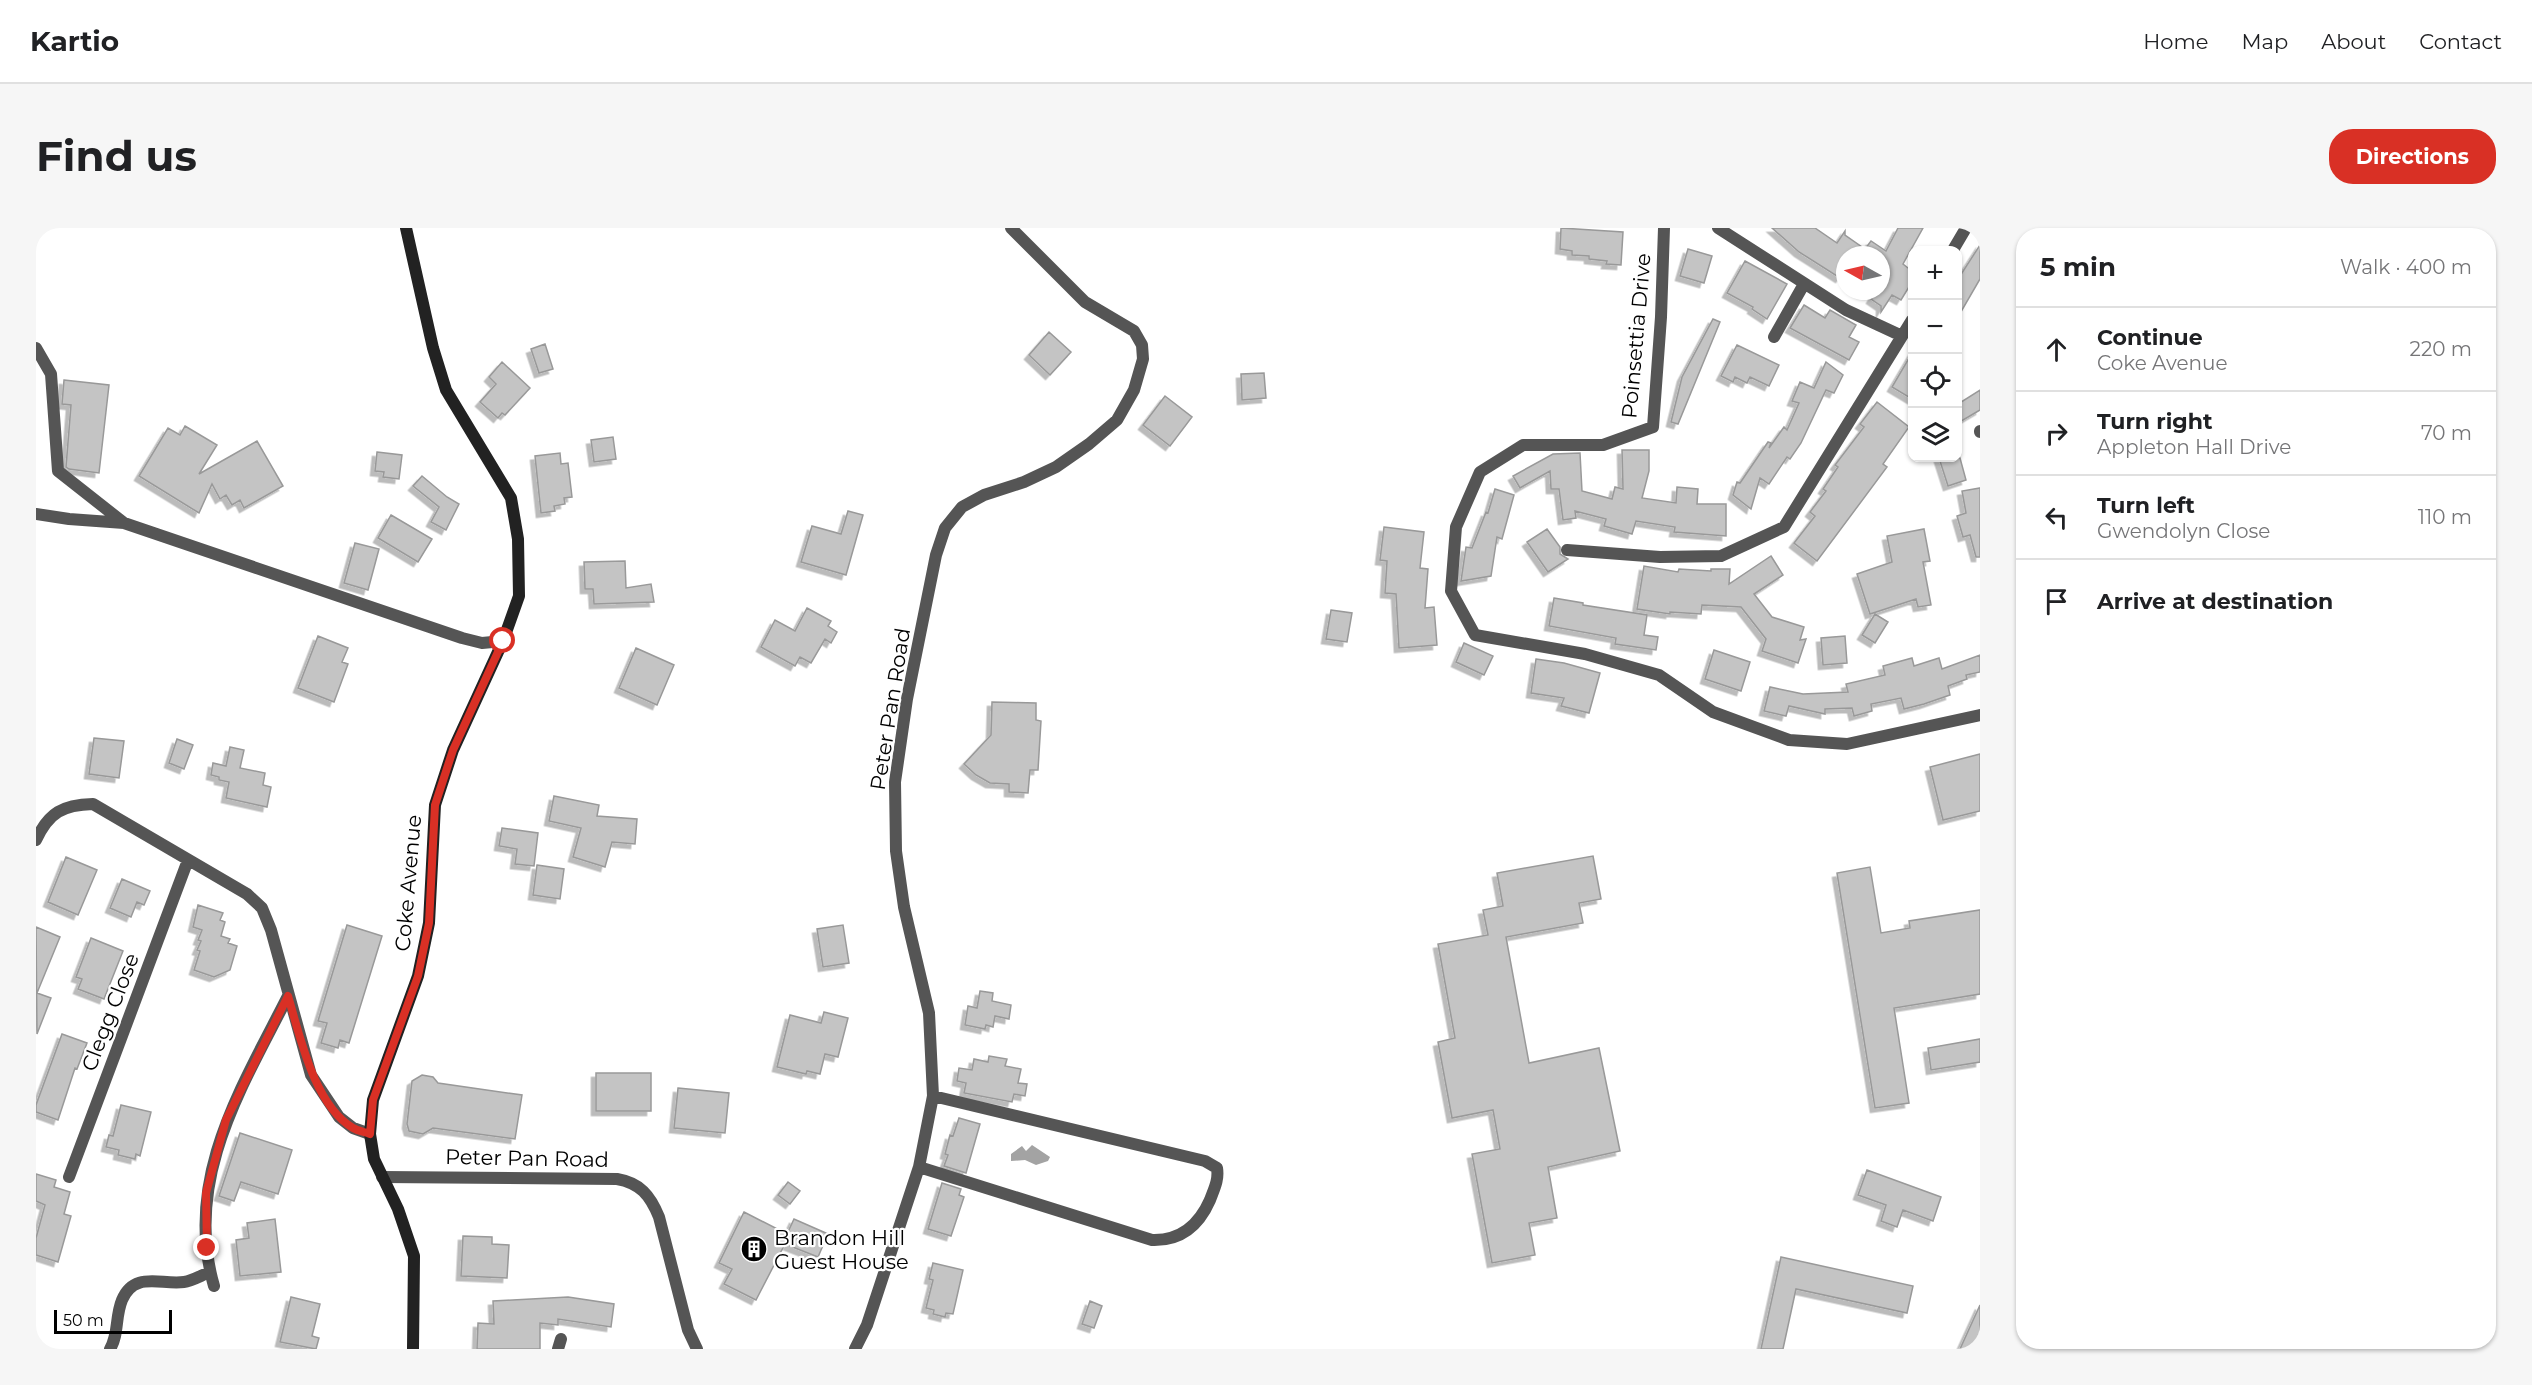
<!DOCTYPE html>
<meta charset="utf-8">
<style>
:root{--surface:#fff;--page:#f6f6f6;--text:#202124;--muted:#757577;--line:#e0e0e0;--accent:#d93025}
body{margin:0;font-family:Montserrat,sans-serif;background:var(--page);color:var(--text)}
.controls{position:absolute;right:18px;top:18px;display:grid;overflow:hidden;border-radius:12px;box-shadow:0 2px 4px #0004}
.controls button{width:54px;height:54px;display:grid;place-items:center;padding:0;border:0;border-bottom:2px solid var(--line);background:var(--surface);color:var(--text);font:30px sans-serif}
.compass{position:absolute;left:1800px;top:18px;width:54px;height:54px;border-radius:50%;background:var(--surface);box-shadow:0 2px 4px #0004;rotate:278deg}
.scale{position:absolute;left:18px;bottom:15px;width:118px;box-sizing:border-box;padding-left:6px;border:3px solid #000;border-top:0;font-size:16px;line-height:21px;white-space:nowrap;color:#000;-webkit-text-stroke:4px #fff;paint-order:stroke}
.stop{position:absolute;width:18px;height:18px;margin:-14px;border:4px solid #d93025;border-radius:50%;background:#fff}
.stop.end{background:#d93025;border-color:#fff;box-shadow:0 2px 6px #0008}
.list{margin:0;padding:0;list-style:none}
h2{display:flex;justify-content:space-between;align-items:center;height:78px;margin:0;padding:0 24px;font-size:26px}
h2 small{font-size:20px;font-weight:400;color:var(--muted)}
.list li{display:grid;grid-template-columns:39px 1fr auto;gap:18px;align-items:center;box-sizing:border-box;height:84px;padding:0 24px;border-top:2px solid var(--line)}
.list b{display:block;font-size:22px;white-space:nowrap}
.list p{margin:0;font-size:20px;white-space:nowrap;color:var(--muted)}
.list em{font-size:20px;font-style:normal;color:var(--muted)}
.icon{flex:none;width:33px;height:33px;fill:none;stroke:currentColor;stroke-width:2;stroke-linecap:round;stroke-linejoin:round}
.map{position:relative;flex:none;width:1944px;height:1121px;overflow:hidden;border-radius:24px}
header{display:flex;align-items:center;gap:36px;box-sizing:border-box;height:84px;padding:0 30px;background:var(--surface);border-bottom:2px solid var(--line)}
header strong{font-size:28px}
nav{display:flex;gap:33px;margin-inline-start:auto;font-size:21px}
.intro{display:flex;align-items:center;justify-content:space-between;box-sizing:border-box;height:144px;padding:0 36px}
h1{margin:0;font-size:42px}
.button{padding:15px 27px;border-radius:24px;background:var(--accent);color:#fff;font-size:21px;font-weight:700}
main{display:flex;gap:36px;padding:0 36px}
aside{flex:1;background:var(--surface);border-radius:24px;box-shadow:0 2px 4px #0004}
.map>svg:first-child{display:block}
</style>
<header>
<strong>Kartio</strong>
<nav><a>Home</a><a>Map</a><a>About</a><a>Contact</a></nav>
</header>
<div class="intro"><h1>Find us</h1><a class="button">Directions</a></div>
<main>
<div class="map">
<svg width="1944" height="1121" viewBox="0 0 1944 1121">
<defs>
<filter id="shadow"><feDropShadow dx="-4.5" dy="4.5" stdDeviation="0" flood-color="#0004"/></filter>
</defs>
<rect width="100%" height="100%" fill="#fff"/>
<path fill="#a3a3a3" d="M996 917 1014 929 1012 933 1000 937 989 932 975 933V926L986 918 990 923Z"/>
<path fill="#c4c4c4" stroke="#999" stroke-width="1.5" filter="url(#shadow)" d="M1525 0 1587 4 1585 37 1570 36 1571 33 1553 31V28L1536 27V23L1524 21Z
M1736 0H1779L1801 15 1809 3V7L1829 21 1835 13 1850 23 1862 0H1887L1867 36 1876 43V54L1865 72 1856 67 1845 84V78L1835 71 1840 63H1845V27H1809V43L1804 50 1763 24Z
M1944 17V51L1922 89V51Z
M1652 21 1676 28 1668 55 1644 48Z
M1709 33 1751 56 1731 91 1716 81 1717 79 1691 65Z
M1768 77 1789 90 1794 82 1820 97 1813 109 1823 114 1813 132 1754 100Z
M1677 91 1684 94 1642 196 1635 194 1646 149Z
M1013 104 1035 124 1014 147 993 127Z
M509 116 517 141 503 145 495 121Z
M1701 117 1743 137 1733 158 1714 149 1711 155 1699 149 1697 154 1685 148Z
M1876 125V171L1856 159Z
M466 134 494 160 469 187 466 185 462 190 444 174 460 156 453 149Z
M1790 134 1807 147 1798 165 1790 162 1765 215 1754 231 1751 229 1733 256 1724 250 1715 281 1697 267 1701 254 1704 255 1732 214 1735 215 1733 220 1748 199 1751 202 1763 175 1756 173 1764 154 1778 160Z
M1228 145 1230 170 1206 172 1205 146Z
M28 152 73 157 63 245 33 241 30 239 35 177 26 176Z
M1944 162V182L1922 195V176Z
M1129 168 1156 189 1134 218 1107 197Z
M1841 174 1873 199 1847 236 1851 239 1781 333 1758 315 1779 288 1774 284 1790 263 1787 261 1802 239 1799 237 1828 199 1824 196Z
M149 198 181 217 163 246 221 213 247 258 208 280 204 272 196 277 190 267 184 271 176 256 163 285 103 248 132 200 144 207Z
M577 209 580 231 558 234 555 212Z
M1586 222H1613V243L1606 270 1640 275 1641 259 1662 261 1661 276H1690V308L1638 304 1639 299 1600 293 1596 306 1568 298 1570 291 1539 283 1540 290 1527 292 1523 261H1515L1514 243 1484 260 1477 248 1517 226 1544 225 1546 263 1576 271 1579 259 1587 261Z
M341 224 366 227 363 251 347 249 348 244 339 243Z
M524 225 525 236 532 235 536 269 528 270 529 276 518 278 519 283 505 285 499 228Z
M1903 230H1924L1930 252 1912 258Z
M386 248 411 269 423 276 410 302 395 294 403 279 377 258Z
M1944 260V329H1940L1934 307 1927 309 1921 288 1930 285 1926 263Z
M1459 261 1478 267 1466 311 1461 309 1455 348 1425 353 1430 319 1436 320 1450 284 1452 285Z
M812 283 827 287 810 347 765 334 776 298 805 306Z
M355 287 396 311 382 334 342 310Z
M1348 299 1388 304 1384 340 1392 341 1389 380 1398 379 1401 417 1363 420 1360 366 1349 365 1351 333 1344 332Z
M1511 301 1524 319V326L1532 331 1512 344 1491 314Z
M1888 301 1894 333 1887 334 1895 377 1882 379 1880 371 1834 386 1821 346 1856 334 1851 308Z
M319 315 343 321 332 362 308 355Z
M1735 328 1747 347 1718 366 1736 389 1768 399 1764 412 1770 411 1762 435 1726 423 1730 411 1705 379 1666 377 1665 386 1634 384V386L1601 381 1608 338 1642 344 1643 341 1675 343V341H1694L1693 356Z
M589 333 590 360 615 356 618 374 558 376 557 361H549L548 334Z
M1518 370 1547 375V377L1611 387 1608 407 1622 409 1620 422 1579 416 1580 410 1513 398Z
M771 380 795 393 792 398 801 404 795 415 789 411 775 435 764 429 759 438 725 419 739 392 759 403Z
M1295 382 1316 385 1311 414 1290 411Z
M1839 386 1852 394 1839 415 1826 407Z
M282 408 312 420 306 434 312 436 298 474 262 460Z
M1809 408 1811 435 1787 437 1785 410Z
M1428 415 1457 428 1448 447 1420 434Z
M600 420 638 437 621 477 583 460Z
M1678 422 1714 434 1705 463 1669 451Z
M1944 427V444L1930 447 1931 451 1912 458 1914 467 1888 476 1868 481 1865 470 1835 476 1836 483 1818 488 1816 480 1789 481V486L1753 478 1750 488 1728 483 1734 459 1767 466 1812 464 1810 456 1849 447 1847 438 1876 430 1878 438 1903 430 1906 441Z
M1500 431 1528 435 1564 445 1553 485 1525 478 1528 470 1495 465Z
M956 474 1000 475V492L1005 493 1002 542H994L992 565 973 564V556L954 555 940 547 928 536 955 507Z
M58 510 88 513 83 550 53 546Z
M141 511 157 517 148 541 133 535Z
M194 519 208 522 204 540 229 545 227 557 235 559 231 579 190 570 193 554 183 552V549L175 547 177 535 190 538Z
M1944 526V583L1907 592 1894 539Z
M518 568 563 577 561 588 601 591 599 616 576 614 569 639 537 629 545 600 513 593Z
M466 600 502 605 498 638 479 636 481 621 463 618Z
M1557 628 1565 671 1543 675 1547 695 1470 709 1493 835 1563 820 1584 923 1512 939 1521 990 1493 995 1499 1027 1456 1035 1436 926 1464 921 1457 882 1416 890 1402 814 1419 810 1402 716 1452 707 1447 682 1467 678 1461 645Z
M30 629 61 642 42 687 12 674Z
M501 637 528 641 524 671 497 667Z
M1834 639 1845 705 1874 700 1873 693 1944 682V766L1858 780 1873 875 1839 880 1801 645Z
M86 651 114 663 108 677 101 674 95 689 74 680Z
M162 677 187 685 184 692 189 694 185 708 194 711 192 715 201 718 194 742 178 749 158 742 164 723 161 722 165 713 162 712 166 702 157 699Z
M311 697 346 708 313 815 304 812 302 820 285 815 291 795 282 793Z
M807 697 813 735 787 739 781 701Z
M0 699 24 709 1 765 15 770 1 806Z
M55 710 87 723 68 771 42 761 46 751 40 749Z
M944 763 957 765 956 773 975 777 973 791 959 788 957 799 950 797 949 801 929 797 932 778 941 780Z
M788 784 812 790 802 829 789 826 784 846 771 843 770 846 741 839 754 787 785 795Z
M26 806 51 815 41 841 39 840 22 892 0 884V877Z
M1944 811V834L1895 842 1892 820Z
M953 828 971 831 969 838 985 841 982 855 991 856 989 868 978 866 976 874 928 865 930 855 921 853 923 840 936 842 938 831 952 834Z
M560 845H615V883H560Z
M386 847 397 849 402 855 486 867 479 911 397 900 387 906 373 903 371 896 376 853Z
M642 860 693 865 689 905 638 900Z
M85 877 115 884 104 928 100 926 99 931 82 927 83 922 70 919 73 907 77 908Z
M923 890 944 896 930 945 908 938 912 927 909 926 914 907 917 908Z
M204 905 256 922 242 966 205 954 198 973 183 968Z
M1831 942 1905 969 1897 993 1867 982 1861 999 1845 993 1850 977 1822 967Z
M0 946 20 952 18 959 34 964 28 986 35 988 22 1034 0 1027V1010L9 977 0 973Z
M752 954 764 963 754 976 742 967Z
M906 955 925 961 923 967 928 969 915 1008 892 1001Z
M708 984 751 1006 758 991 792 1006 782 1029 749 1016 720 1072 688 1056 696 1041 683 1035Z
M239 991 245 1044 204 1048 200 1012 213 1010 211 995Z
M427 1008 456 1009V1016L473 1017 471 1050 425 1048Z
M1745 1029 1877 1058 1871 1085 1760 1061 1747 1121H1725Z
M897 1035 927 1042 917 1086 910 1085 909 1089 897 1086 898 1082 890 1080 897 1052 893 1051Z
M255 1069 284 1076 276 1108 283 1110 280 1121 244 1114Z
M532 1069 578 1076 575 1099 522 1091V1097L504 1095V1121H441L442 1095 458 1096 457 1073Z
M1054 1073 1066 1078 1058 1100 1046 1096Z
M1944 1077V1121H1924Z"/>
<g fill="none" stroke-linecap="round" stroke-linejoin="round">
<path stroke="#555" stroke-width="12" d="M1628 0 1625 89 1617 199 1567 217H1487L1444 244 1420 299 1415 363 1439 407 1549 426 1623 447 1677 484 1753 512 1811 516 1944 487
M1682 0 1810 82 1866 108
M1917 22 1930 0
M1738 109 1768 56
M0 120 15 146 22 243 88 295
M1944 203V204
M0 286 33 291 88 295 426 410 446 415 467 413
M1531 322 1624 329 1685 328 1748 299 1876 92
M0 612C13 584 27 577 57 576L211 666 226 680 235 702 275 847 303 889 317 900 334 906
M883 939 1116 1012C1145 1013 1163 997 1174 972 1178 961 1183 952 1181 940L1169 933 897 868
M33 949 152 632
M346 949 581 951C604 955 614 967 623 989L652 1102 661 1121
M178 1058C147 951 206 859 252 768
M74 1121C83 1106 79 1089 86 1072 98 1043 124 1057 148 1054 156 1053 166 1047 174 1044
M522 1121 525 1111
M819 1121 831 1097 883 939 897 868 893 785 868 679 860 623 859 554 871 471 900 327 909 300 926 279 948 267 988 254 1020 239 1053 216 1081 192 1098 162 1107 131 1106 117 1098 103 1049 74 975 0"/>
<path stroke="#222" stroke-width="12" d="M370 0 397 120 410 162 475 270 482 311 483 368 467 413 417 522 399 577 393 695 382 748 337 872 334 906 338 931 362 981 378 1028 377 1121"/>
</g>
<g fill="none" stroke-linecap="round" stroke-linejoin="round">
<path stroke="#d93025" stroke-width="8" d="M171 1020 170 965 190 892 252 768C264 808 278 877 317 900 322 903 329 904 334 906L337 872 382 748 393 695 399 577 417 522 467 413"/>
</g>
<defs>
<symbol id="building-disc" viewBox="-11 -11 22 22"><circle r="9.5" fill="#000" stroke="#fff"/><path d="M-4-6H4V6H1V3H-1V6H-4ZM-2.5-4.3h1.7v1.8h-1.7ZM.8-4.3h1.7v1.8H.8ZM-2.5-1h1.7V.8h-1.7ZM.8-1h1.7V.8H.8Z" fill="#fff"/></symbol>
</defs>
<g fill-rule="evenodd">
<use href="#building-disc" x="703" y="1006" width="30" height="30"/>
</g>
<g text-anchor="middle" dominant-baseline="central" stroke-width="4.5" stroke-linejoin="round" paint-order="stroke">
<g font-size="21" fill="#000" stroke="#fff">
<text transform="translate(1600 108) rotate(-85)">Poinsettia Drive</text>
<text transform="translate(854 481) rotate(-81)">Peter Pan Road</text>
<text transform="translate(372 655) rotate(-85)">Coke Avenue</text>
<text transform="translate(74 784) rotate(-69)">Clegg Close</text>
<text transform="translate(491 930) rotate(1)">Peter Pan Road</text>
</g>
<g font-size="21" fill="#000" stroke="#fff" text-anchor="start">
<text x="738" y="1009">Brandon Hill<tspan x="738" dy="24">Guest House</tspan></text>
</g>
</g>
</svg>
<div class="controls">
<button>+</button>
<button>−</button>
<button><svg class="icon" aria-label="locate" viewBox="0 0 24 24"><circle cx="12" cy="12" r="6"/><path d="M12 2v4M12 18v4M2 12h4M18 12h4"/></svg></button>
<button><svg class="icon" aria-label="layers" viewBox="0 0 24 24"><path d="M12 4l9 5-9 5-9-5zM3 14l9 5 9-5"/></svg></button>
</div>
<svg class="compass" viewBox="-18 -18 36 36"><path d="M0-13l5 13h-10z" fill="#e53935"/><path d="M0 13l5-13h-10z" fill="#757577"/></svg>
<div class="scale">50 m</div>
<div class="stop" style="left:467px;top:413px"></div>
<div class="stop end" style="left:171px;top:1020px"></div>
</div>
<aside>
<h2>5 min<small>Walk · 400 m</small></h2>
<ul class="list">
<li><svg class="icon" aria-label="ahead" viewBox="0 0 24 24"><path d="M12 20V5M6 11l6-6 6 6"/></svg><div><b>Continue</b><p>Coke Avenue</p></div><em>220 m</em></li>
<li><svg class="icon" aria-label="right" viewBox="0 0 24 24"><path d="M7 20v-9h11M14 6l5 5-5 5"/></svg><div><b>Turn right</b><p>Appleton Hall Drive</p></div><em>70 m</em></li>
<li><svg class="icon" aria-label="left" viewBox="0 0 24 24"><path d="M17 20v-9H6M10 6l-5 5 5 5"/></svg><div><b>Turn left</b><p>Gwendolyn Close</p></div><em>110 m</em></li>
<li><svg class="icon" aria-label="arrive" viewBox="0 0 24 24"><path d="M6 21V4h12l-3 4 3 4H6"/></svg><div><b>Arrive at destination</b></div></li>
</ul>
</aside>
</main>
